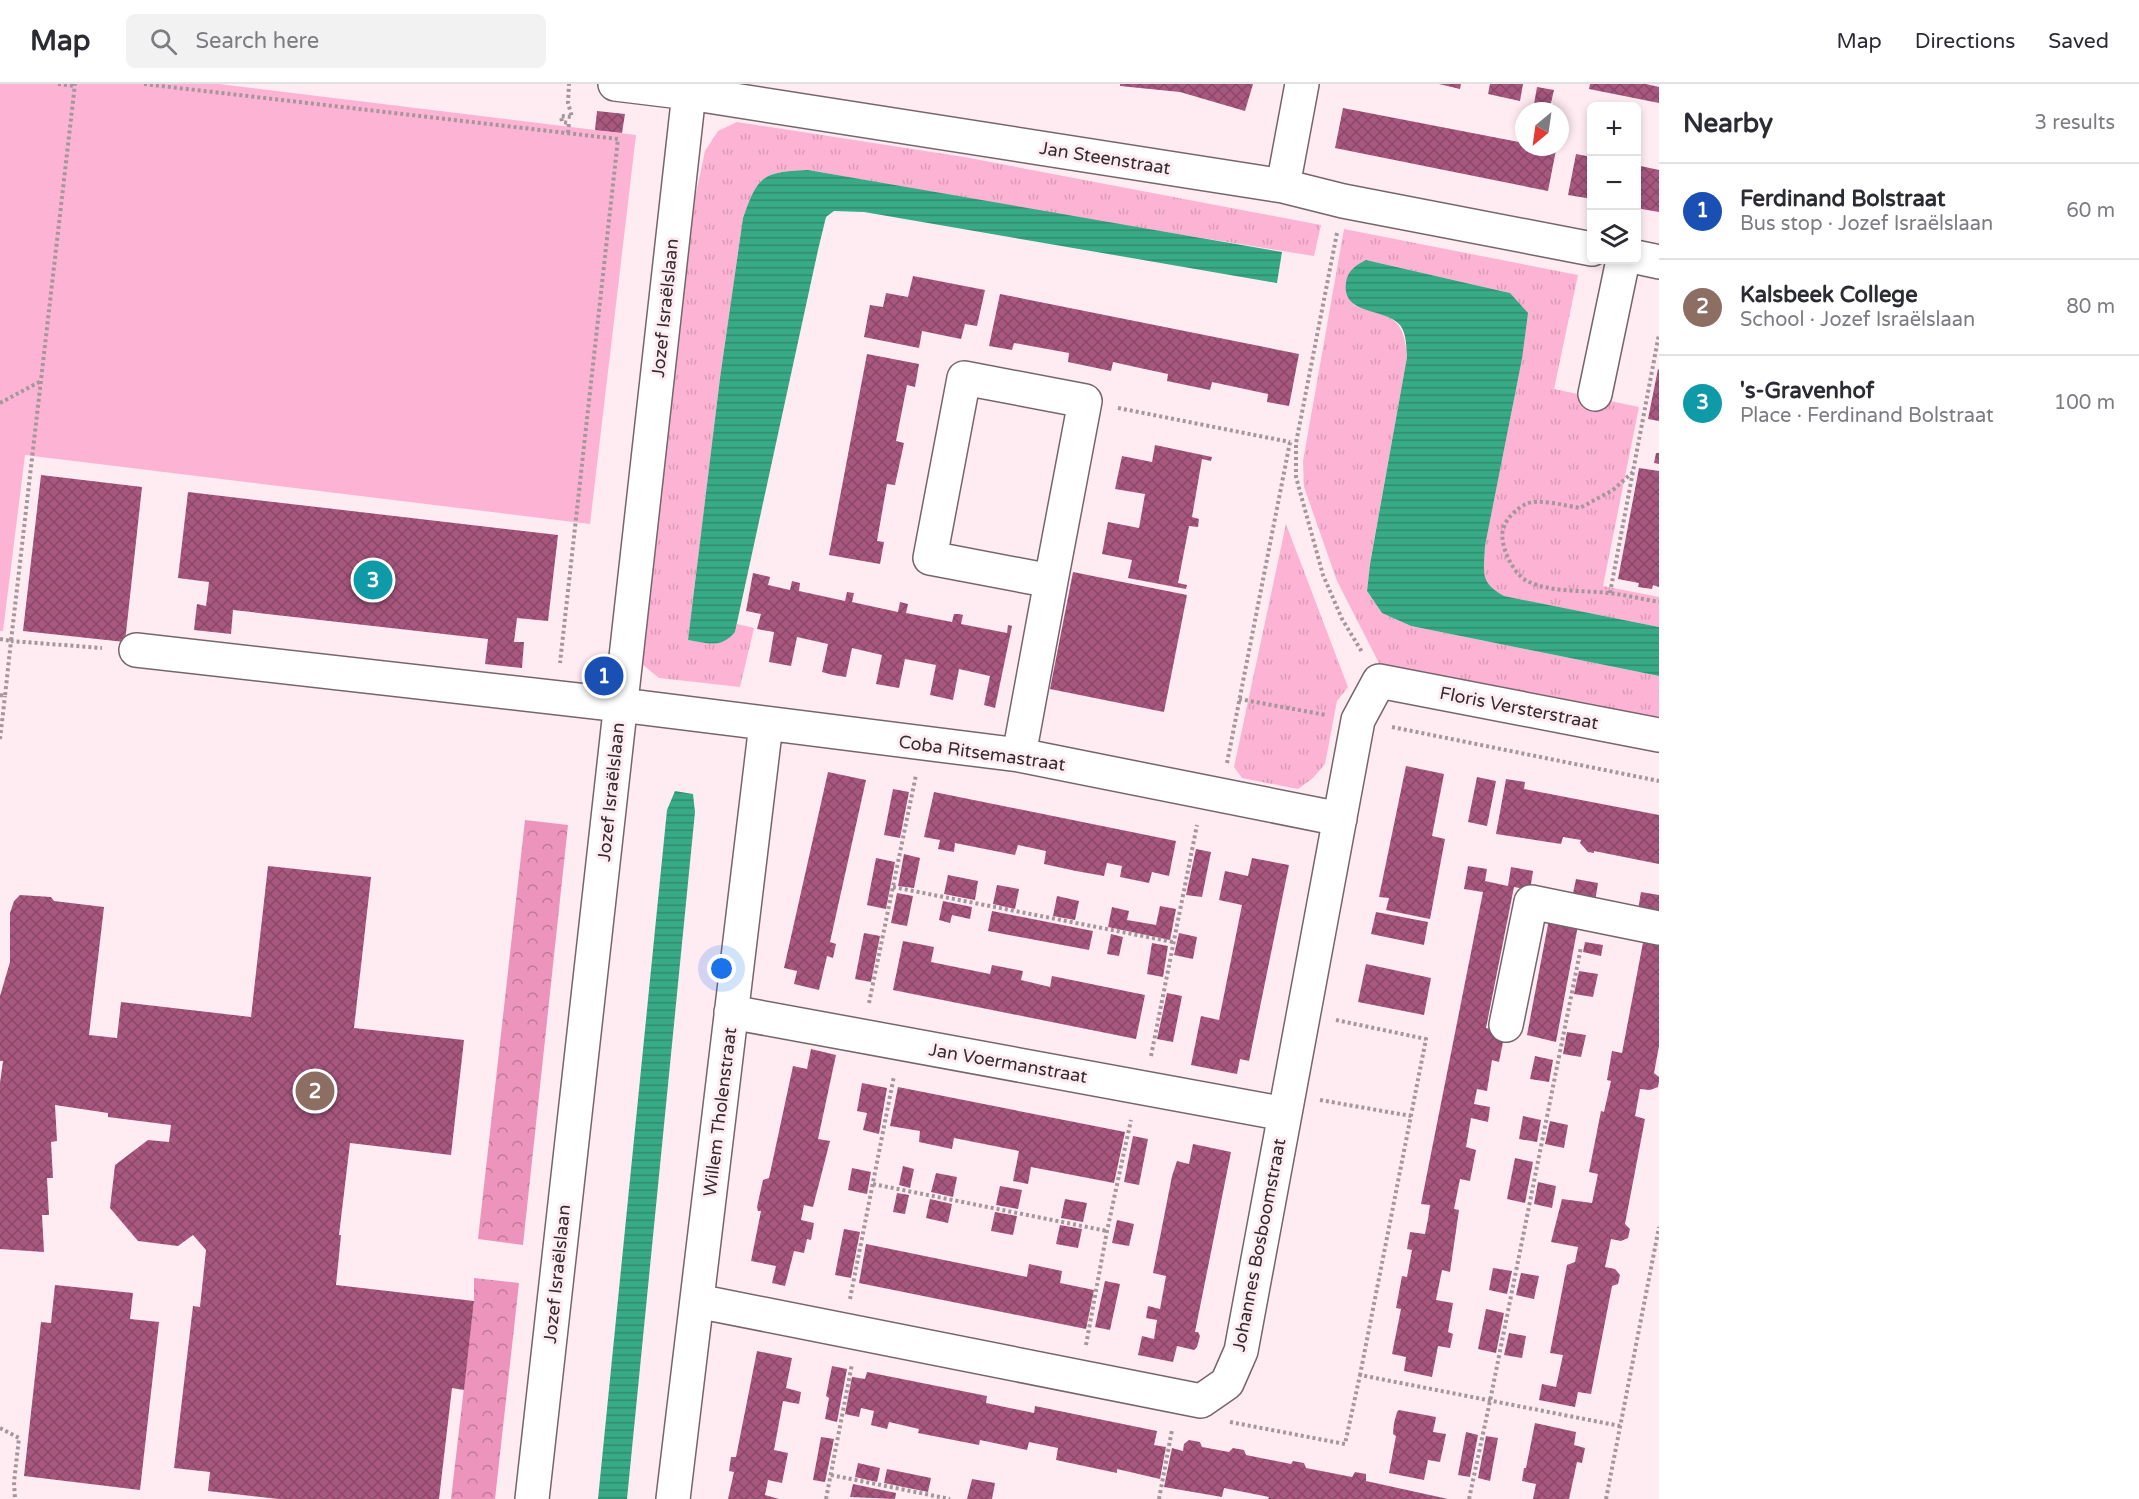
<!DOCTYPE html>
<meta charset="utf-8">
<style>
:root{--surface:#fff;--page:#f2f2f3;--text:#2b2b33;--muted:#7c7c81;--line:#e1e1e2;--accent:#1a73e8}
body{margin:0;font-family:"Varela Round",sans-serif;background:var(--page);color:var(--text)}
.controls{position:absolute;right:18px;top:18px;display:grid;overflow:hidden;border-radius:9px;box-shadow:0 3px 9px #0003}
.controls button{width:54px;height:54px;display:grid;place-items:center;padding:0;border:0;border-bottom:2px solid var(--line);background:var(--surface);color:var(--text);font:30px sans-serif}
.compass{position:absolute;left:1515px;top:18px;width:54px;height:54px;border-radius:50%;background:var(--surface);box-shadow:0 3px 9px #0003;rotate:209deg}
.you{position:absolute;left:722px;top:885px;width:21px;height:21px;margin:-15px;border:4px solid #fff;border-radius:50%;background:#1a73e8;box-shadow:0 0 0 9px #1a73e833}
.badge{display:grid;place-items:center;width:39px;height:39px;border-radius:50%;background:var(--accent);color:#fff;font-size:20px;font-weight:700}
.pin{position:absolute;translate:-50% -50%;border:3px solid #fff;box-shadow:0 2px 6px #0006}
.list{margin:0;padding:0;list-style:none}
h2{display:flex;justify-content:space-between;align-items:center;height:78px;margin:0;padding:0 24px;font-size:26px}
h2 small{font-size:20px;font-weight:400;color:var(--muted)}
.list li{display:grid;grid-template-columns:39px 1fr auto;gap:18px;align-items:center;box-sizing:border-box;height:96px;padding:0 24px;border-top:2px solid var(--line)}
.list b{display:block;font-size:22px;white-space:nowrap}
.list p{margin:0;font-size:20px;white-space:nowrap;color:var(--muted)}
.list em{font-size:20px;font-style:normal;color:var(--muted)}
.icon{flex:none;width:33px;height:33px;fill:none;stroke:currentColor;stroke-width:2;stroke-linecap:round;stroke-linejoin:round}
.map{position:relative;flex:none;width:1659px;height:1415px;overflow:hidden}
header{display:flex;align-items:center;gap:36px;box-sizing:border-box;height:84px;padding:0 30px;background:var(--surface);border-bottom:2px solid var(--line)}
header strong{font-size:28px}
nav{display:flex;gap:33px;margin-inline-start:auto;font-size:21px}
.search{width:420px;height:54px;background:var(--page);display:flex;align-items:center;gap:15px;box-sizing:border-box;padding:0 21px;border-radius:9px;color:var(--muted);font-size:22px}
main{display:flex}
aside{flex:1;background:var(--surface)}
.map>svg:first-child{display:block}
</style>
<header>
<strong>Map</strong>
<div class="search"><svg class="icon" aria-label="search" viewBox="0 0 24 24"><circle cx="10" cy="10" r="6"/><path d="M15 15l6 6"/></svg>Search here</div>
<nav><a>Map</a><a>Directions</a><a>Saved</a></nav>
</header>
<main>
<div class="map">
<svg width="1659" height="1415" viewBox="0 0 1659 1415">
<defs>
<pattern id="grass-tufts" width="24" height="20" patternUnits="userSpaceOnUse" patternTransform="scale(1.5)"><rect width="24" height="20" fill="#fdb4d4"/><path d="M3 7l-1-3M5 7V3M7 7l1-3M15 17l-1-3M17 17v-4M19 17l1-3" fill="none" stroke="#d99bb6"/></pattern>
<pattern id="forest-crowns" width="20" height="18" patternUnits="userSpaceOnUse" patternTransform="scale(1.5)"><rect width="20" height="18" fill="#ec94bc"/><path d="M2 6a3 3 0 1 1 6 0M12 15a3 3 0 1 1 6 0" fill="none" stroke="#c07999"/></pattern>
<pattern id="water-rules" width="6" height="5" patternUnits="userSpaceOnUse" patternTransform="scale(1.5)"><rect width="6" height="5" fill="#38aa86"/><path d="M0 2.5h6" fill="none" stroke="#308b6e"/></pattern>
<pattern id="building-cross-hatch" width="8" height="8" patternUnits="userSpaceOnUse" patternTransform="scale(1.5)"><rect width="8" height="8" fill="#a8577e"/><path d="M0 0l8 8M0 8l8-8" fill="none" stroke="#894868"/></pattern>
</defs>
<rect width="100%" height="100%" fill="#ffecf3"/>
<path fill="url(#grass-tufts)" d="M737 38 964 73 1321 141 1314 172 1091 136 808 86C763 88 758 91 743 134L720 294 688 556 715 560 735 548 737 540 754 544 740 603 659 594 642 580 695 114 705 67 718 47Z
M1344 145 1578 191 1554 305 1639 323 1603 502 1659 513V543L1503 512C1479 497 1484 488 1485 462L1522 275 1510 209 1366 176 1354 221C1390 234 1404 230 1407 273L1370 479 1367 507 1382 529 1411 542 1659 592V641L1382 585 1337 497 1304 403 1303 377Z
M1286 440 1348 603 1337 617 1325 680 1313 694 1298 705 1242 694 1234 683Z"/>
<path fill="url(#forest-crowns)" d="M525 736 568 741 523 1161 478 1155Z
M474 1194 519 1199 495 1415H451L474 1217Z"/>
<path fill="#fdb4d4" d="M0 0H219L636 51 590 440 25 371 3 547H0Z"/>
<path fill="url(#water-rules)" d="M808 86 1282 168 1277 199 864 128 834 127 826 133 818 166 735 548C721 565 708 559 688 556L720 294 743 134C758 91 763 88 808 86Z
M1366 176 1510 209 1528 229 1522 275 1485 462C1484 488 1479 498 1504 512L1659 543V592L1411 542 1382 529 1367 507 1370 480 1407 273C1406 263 1407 250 1400 241 1385 224 1341 231 1346 199 1347 187 1356 181 1366 176Z
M675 707 693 710 695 728 627 1415H598L667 726Z"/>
<path fill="url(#building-cross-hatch)" d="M1120 0H1253L1245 27 1180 8 1120 2Z
M1439 0H1461L1460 5Z
M1490 0H1523L1520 17 1488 10Z
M1590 0H1646L1659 3V19L1589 5Z
M1537 3 1554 6 1550 23 1534 20Z
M1343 24 1524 59V63H1541L1556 66 1548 107 1335 64Z
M597 27 625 30 622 49 595 46Z
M1636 61H1640L1638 76H1636Z
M1576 70 1592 73V115L1568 111Z
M1636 81 1659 86V128L1636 124Z
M913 192 985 206 977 242 965 240 961 255 922 247 919 264 864 253 870 221 883 223 886 209 908 213Z
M1000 210 1299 270 1289 322 1267 318 1268 310 1212 298 1210 306 1167 297 1168 290 1140 284 1113 278 1111 287 1068 278 1069 269 1014 259 1012 266 989 262Z
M867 270 919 280 915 303 907 301 896 357 904 359 895 401 887 400 877 457 884 458 880 480 829 471Z
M1658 285 1659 286V337L1648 335Z
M1155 361 1212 373 1211 377 1202 375 1192 433 1199 435 1198 443 1189 442 1178 499 1187 501 1186 505 1128 494 1132 476 1102 470 1108 438 1139 444 1145 410 1115 405 1122 372 1152 378Z
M1656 369H1659V380L1654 379Z
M1639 384 1659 387V503L1653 501 1652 505 1638 503 1639 499 1618 495Z
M41 391 142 403 125 558 23 547Z
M188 408 558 451 548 537 517 534 514 558H524L522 584 485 580 488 555 233 526 231 550 194 546 197 520 206 522 209 498 178 494Z
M1073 488 1187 511 1164 628 1050 605Z
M753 489 770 493 768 501 790 506 792 497 800 499 799 507 845 517 847 508 854 509 852 518 898 528 900 518 908 520 906 529 952 538 954 530H959L963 531 961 540 1007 549 1008 541 1012 542 995 624 984 621 990 592 959 585 953 616 930 611 936 581 905 575 899 604 876 600 882 571 852 564 846 593 833 591 822 588 828 560 797 553 791 582 769 578 774 548 757 545 761 530 746 527Z
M1406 682 1444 690 1432 752 1445 755 1430 835 1386 826 1389 814 1379 813Z
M828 688 866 696 830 858 836 860 833 874 827 872 819 906 794 900 797 887 784 884Z
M1477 693 1496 697 1487 742 1468 738Z
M1506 695 1525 698 1524 705 1659 731V780L1594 767V769L1588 768 1580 759 1581 756 1563 753 1561 760 1496 750Z
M893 705 909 708 900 754 884 751Z
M934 708 1176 757 1169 792 1152 788 1149 799 1120 793 1122 782 1107 779 1104 792 1076 787 1044 780 1046 767 1018 761 1015 771 955 759 954 768 938 765 940 756 924 753Z
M1196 765 1211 768 1202 813 1186 811Z
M904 770 920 774 914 804 898 802Z
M876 774 895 778 886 825 867 821Z
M1252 774 1289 781 1249 977 1240 975 1237 990 1191 981 1201 932 1219 936 1242 821 1219 816 1225 787 1248 792Z
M268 782 371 793 354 944 464 956 451 1071 350 1059 339 1151H341L336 1201 474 1217 464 1306 452 1304 439 1415H279L208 1407 210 1388 174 1384 193 1222 200 1223 206 1166 193 1151 178 1162 138 1157 110 1124 115 1081 148 1056 169 1058 171 1041 108 1033V1029L55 1021 57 1057 51 1058 53 1094H47L49 1131H42L44 1168 0 1165V999L3 977H0V912L10 878V829L14 817 20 811 51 813 54 817 104 823 89 951 117 954 121 918 251 933Z
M1468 782 1487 785 1485 797 1508 802 1511 783 1533 787 1530 806 1514 803 1486 944 1505 948 1499 978 1492 976 1487 1007 1477 1005 1474 1020 1490 1023 1488 1038 1471 1034 1466 1063 1476 1066 1470 1097 1460 1095 1454 1125 1459 1126 1450 1188 1442 1186 1436 1216 1453 1219 1448 1248 1453 1250 1450 1264 1438 1262 1432 1293 1404 1287 1406 1273 1392 1270 1401 1225 1396 1224 1402 1192 1407 1193 1412 1166 1407 1165 1410 1148 1425 1150 1428 1135 1430 1121 1421 1120 1483 808 1464 805Z
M948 791 978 797 975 816 944 810Z
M1576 795 1598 799 1595 818 1572 814Z
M997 801 1019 805 1015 825 993 820Z
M1641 808 1659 811V830L1638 826Z
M897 809 913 812 907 842 891 839Z
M1057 812 1079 817 1075 836 1053 832Z
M943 817 972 823 970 835 952 831 950 839 939 836Z
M1160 822 1176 825 1170 856 1108 843 1112 823 1129 827 1127 836 1156 841Z
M992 827 1093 847 1089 866 988 847Z
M1376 828 1428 838 1424 861 1371 850Z
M1550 830 1579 836 1556 958 1527 951Z
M1645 848 1659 851V962L1654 989 1659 993V997L1658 1003 1650 1006 1640 1005 1635 1032 1645 1035 1625 1140 1630 1145 1628 1154 1621 1157 1611 1155 1605 1183 1615 1185 1620 1191 1618 1200 1612 1202 1591 1310 1578 1308 1575 1323 1539 1316 1542 1300 1556 1303 1563 1271 1550 1269 1567 1181 1575 1178 1578 1163 1551 1158 1562 1115 1592 1119 1598 1090 1589 1088 1601 1027 1604 1028 1611 997 1607 996 1612 967 1622 969Z
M864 849 880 852 871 898 855 895Z
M1179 849 1197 853 1193 875 1174 871Z
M1111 850 1123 853 1119 872 1107 870Z
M903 857 934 863 931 878 990 890 992 881 1023 887 1021 896 1050 903 1052 892 1145 911 1136 955 893 906Z
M1585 858 1603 861 1601 872 1583 868Z
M1152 859 1168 862 1163 893 1147 890Z
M1366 880 1431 894 1424 931 1358 918Z
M1579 887 1598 890 1593 913 1574 910Z
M1167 909 1182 912 1173 958 1157 955Z
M1567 948 1586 951 1581 973 1563 970Z
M811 965 836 971 818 1055 830 1057 813 1123 804 1121 801 1136 814 1139 811 1156 807 1155 804 1169 794 1167 785 1202 772 1199 776 1182 751 1177 761 1127H758L757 1123 763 1096 769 1094 793 982 807 985Z
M1535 972 1553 976 1549 998 1530 995Z
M862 999 887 1004 879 1050 863 1046 867 1029 857 1027Z
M898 1003 1125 1048 1114 1099 1031 1083 1028 1100 1013 1097 1019 1067 954 1054 952 1065 919 1058 920 1047 890 1042Z
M1523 1032 1541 1036 1537 1058 1519 1055Z
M1550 1037 1568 1041 1564 1064 1545 1060Z
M1133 1052 1148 1055 1139 1101 1124 1098Z
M1193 1060 1231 1068 1195 1248H1198L1200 1252 1197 1263 1194 1266 1177 1262 1173 1278 1138 1271 1142 1252 1154 1255 1157 1236 1146 1234 1148 1222 1160 1225 1166 1192 1153 1189 1172 1092 1177 1077 1189 1080Z
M1515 1074 1533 1078 1525 1119 1507 1115Z
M903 1082 914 1085 910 1104 899 1101Z
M852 1084 871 1088 867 1110 848 1106Z
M936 1089 957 1093 953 1113 931 1108Z
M1538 1098 1556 1102 1552 1124 1534 1120Z
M1000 1102 1022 1106 1018 1125 996 1121Z
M897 1109 909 1111 905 1130 893 1128Z
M930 1115 952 1120 948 1139 926 1134Z
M1065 1115 1087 1119 1083 1138 1061 1134Z
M995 1128 1017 1132 1013 1151 991 1147Z
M1117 1136 1134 1140 1129 1162 1112 1159Z
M1060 1141 1082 1145 1078 1164 1056 1160Z
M844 1145 860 1148 851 1194 835 1191Z
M866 1160 1027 1193 1029 1180 1062 1187 1060 1199 1094 1206 1086 1245 859 1199Z
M1493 1184 1512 1187 1507 1210 1489 1206Z
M1521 1189 1539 1192 1534 1215 1516 1211Z
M1105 1197 1120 1200 1110 1246 1095 1243Z
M55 1201 133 1209 130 1235 159 1238 140 1406 24 1392 41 1238 51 1239Z
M1486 1225 1504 1229 1496 1269 1478 1265Z
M1509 1249 1526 1252 1522 1274 1504 1271Z
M757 1267 792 1274 786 1304 801 1308 799 1320 783 1317 774 1366 788 1369 782 1399 768 1396 765 1411 779 1415H728L734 1388 729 1387 731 1373H736Z
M832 1282 847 1285 837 1338 825 1335 829 1314 826 1312Z
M867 1288 987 1312 986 1319 1034 1329 1035 1322 1157 1347 1154 1361 1166 1363 1160 1395 1117 1385V1389L1056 1376 1058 1364 1029 1358 1027 1366 980 1356 979 1361 918 1349 919 1345 889 1338 887 1345 871 1341 874 1327 861 1324 859 1333 845 1330 852 1293 865 1295Z
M1399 1326 1436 1333 1433 1348 1446 1350 1440 1378 1428 1376 1424 1396 1389 1389 1396 1352 1393 1350 1394 1339 1397 1328Z
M1535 1339 1576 1348 1574 1361 1585 1364 1582 1379 1577 1378 1569 1415H1533L1536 1400 1522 1397 1524 1384H1526Z
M1466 1348 1478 1351 1470 1393 1458 1391Z
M1486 1352 1498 1354 1490 1397 1478 1394Z
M821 1353 834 1355 825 1398 813 1396Z
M1189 1356 1200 1358 1202 1363 1229 1368 1233 1364 1244 1366 1246 1371 1291 1380 1293 1377 1304 1379 1306 1384 1352 1393 1355 1388 1366 1390V1397L1448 1415H1268L1269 1413 1224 1404 1222 1413 1164 1403 1172 1364 1183 1367 1184 1360Z
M858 1379 880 1384 877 1398 855 1393Z
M887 1385 931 1394 928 1408 884 1399Z
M972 1395 995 1399 992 1415H967Z
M853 1400 896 1409 895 1415 850 1413Z"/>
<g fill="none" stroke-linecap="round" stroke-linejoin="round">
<defs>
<path id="minor" d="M615 0 689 9 1283 102 1343 117 1592 165
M1283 102 1302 0
M1636 173 1659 178
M1595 310 1623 176
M136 566 621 621 1019 671 1340 735
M1019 671 1051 497 930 474 964 294 1085 317 1051 497
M731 928 1285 1030
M1506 941 1531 818 1659 844
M697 1217 1201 1317 1227 1299 1241 1267 1358 636 1379 597 1659 651
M532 1415 690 0
M673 1415 766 640"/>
</defs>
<use href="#minor" stroke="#76656c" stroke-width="36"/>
<path stroke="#a4969b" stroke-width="4" stroke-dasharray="3 3" stroke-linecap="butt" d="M58 0 75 2
M144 0 618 55 560 579
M568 49 569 39 562 38 561 32 572 33 568 19 569 0
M1337 149 1296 359V393L1323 491 1342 535 1362 568
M0 319 41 297
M1118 324 1290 358
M1633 388 1613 406 1580 424C1567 422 1538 414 1526 420 1517 424 1508 433 1504 442 1497 458 1513 490 1527 497 1552 509 1583 506 1609 509 1626 511 1642 515 1659 518
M1610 509 1659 250
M0 555 11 557 75 0
M0 611 5 612 11 557 102 564
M1239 615 1326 631
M1392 643 1659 697
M0 655 5 612
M1227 679 1290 358
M893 803 1173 858
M869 919 916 691
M1336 936 1426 955 1360 1291
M1151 972 1197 741
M1320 1016 1411 1032
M873 1100 1107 1147
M850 1215 894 992
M1086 1261 1107 1147 1131 1036
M1230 1338 1345 1360 1360 1291 1620 1342
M0 1344 19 1354 14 1398 15 1415
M831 1391 950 1415
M826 1415 852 1280
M1159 1415 1172 1346
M1469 1415 1490 1317 1581 863
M1606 1415 1659 1143"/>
<use href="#minor" stroke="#fff" stroke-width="33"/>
</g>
<g text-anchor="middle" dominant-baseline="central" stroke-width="6" stroke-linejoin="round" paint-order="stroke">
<g font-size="18" fill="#332c2f" stroke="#ffecf3">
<text transform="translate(1105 74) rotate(9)">Jan Steenstraat</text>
<text transform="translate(665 224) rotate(-84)">Jozef Israëlslaan</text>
<text transform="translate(1519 624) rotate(11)">Floris Versterstraat</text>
<text transform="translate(982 669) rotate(8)">Coba Ritsemastraat</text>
<text transform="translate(611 708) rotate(-84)">Jozef Israëlslaan</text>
<text transform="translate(1008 979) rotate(10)">Jan Voermanstraat</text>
<text transform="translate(720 1028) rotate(-83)">Willem Tholenstraat</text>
<text transform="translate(1259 1161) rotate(-79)">Johannes Bosboomstraat</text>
<text transform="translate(557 1190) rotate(-84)">Jozef Israëlslaan</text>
</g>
</g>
</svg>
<div class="controls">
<button>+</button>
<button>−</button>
<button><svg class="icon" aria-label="layers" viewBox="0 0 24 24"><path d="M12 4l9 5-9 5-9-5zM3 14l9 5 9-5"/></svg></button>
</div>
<svg class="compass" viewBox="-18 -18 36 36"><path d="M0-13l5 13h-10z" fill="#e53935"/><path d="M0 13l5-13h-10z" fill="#7c7c81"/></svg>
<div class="you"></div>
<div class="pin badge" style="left:604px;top:592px;background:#1a4fb4">1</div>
<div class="pin badge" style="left:315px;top:1007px;background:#8d6e63">2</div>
<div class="pin badge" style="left:373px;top:496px;background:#0f9aa8">3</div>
</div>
<aside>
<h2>Nearby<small>3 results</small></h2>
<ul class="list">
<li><span class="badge" style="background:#1a4fb4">1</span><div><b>Ferdinand Bolstraat</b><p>Bus stop · Jozef Israëlslaan</p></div><em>60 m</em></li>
<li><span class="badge" style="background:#8d6e63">2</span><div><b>Kalsbeek College</b><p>School · Jozef Israëlslaan</p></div><em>80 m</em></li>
<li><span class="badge" style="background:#0f9aa8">3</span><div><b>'s-Gravenhof</b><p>Place · Ferdinand Bolstraat</p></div><em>100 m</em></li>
</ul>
</aside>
</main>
